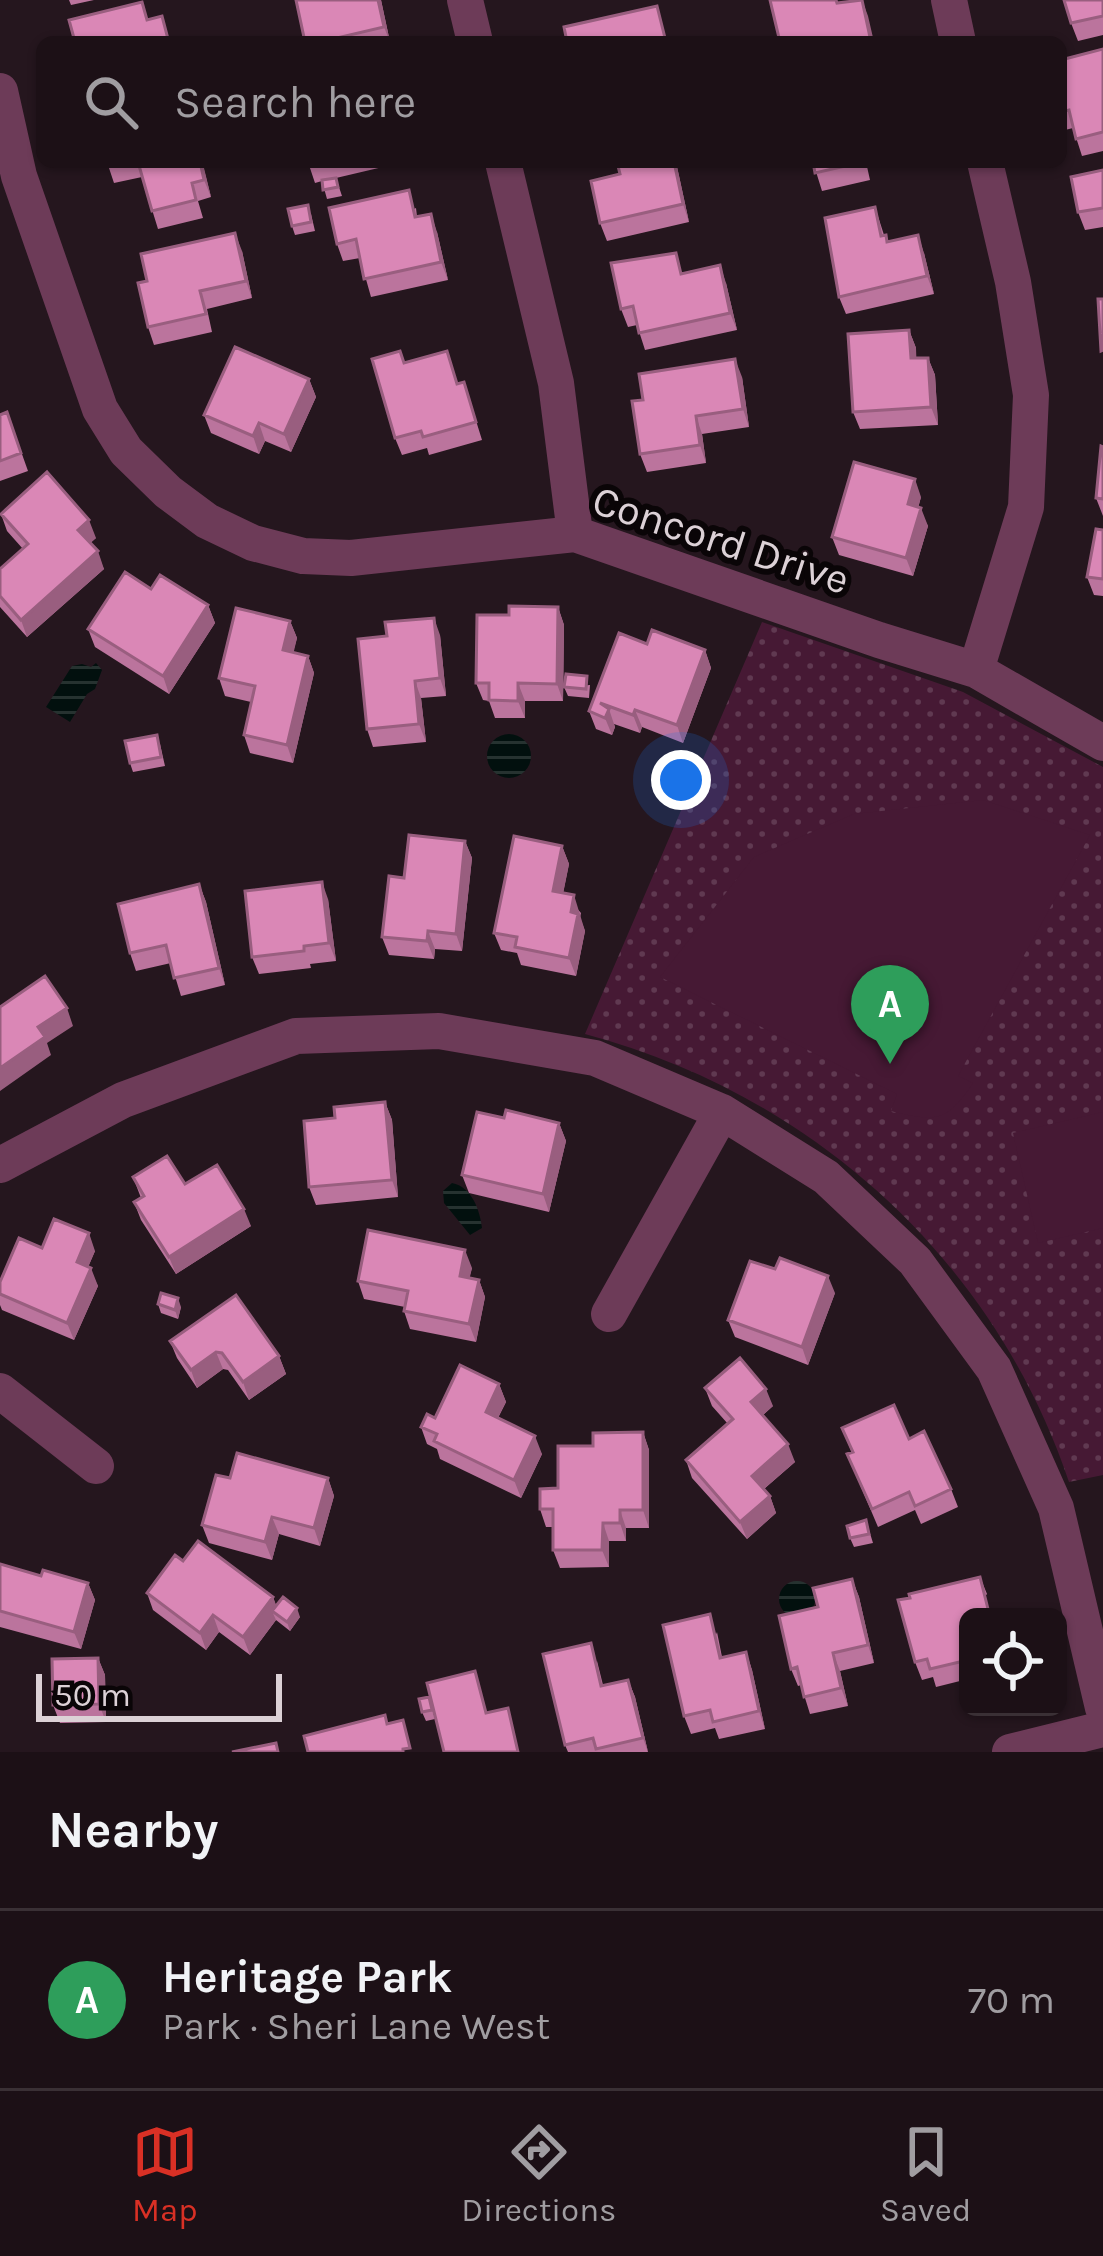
<!DOCTYPE html>
<meta charset="utf-8">
<style>
:root{--surface:#1c1016;--page:#291e23;--text:#f1f3f6;--muted:#a09da1;--line:#3a3035;--accent:#d93025}
body{margin:0;font-family:Karla,sans-serif;background:var(--page);color:var(--text)}
.controls{position:absolute;right:36px;bottom:36px;display:grid;overflow:hidden;border-radius:18px;box-shadow:0 3px 9px #0004}
.controls button{width:108px;height:108px;display:grid;place-items:center;padding:0;border:0;border-bottom:3px solid var(--line);background:var(--surface);color:var(--text);font:60px sans-serif}
.scale{position:absolute;left:36px;bottom:30px;width:246px;box-sizing:border-box;padding-left:12px;border:6px solid #dcd1d6;border-top:0;font-size:33px;line-height:42px;white-space:nowrap;color:#dcd1d6;-webkit-text-stroke:9px #0a0507;paint-order:stroke}
.you{position:absolute;left:681px;top:780px;width:42px;height:42px;margin:-30px;border:9px solid #fff;border-radius:50%;background:#1a73e8;box-shadow:0 0 0 18px #1a73e833}
.badge{display:grid;place-items:center;width:78px;height:78px;border-radius:50%;background:var(--accent);color:#fff;font-size:39px;font-weight:700}
.pin{position:absolute;translate:-50% -99px;filter:drop-shadow(0 3px 6px #0008)}
.pin::after{content:'';position:absolute;top:63px;width:42px;height:36px;background:inherit;clip-path:polygon(0 0,100% 0,50% 100%)}
.list{margin:0;padding:0;list-style:none}
h2{display:flex;justify-content:space-between;align-items:center;height:156px;margin:0;padding:0 48px;font-size:51px}
h2 small{font-size:39px;font-weight:400;color:var(--muted)}
.list li{display:grid;grid-template-columns:78px 1fr auto;gap:36px;align-items:center;box-sizing:border-box;height:180px;padding:0 48px;border-top:3px solid var(--line)}
.list b{display:block;font-size:45px;white-space:nowrap}
.list p{margin:0;font-size:39px;white-space:nowrap;color:var(--muted)}
.list em{font-size:39px;font-style:normal;color:var(--muted)}
.icon{flex:none;width:66px;height:66px;fill:none;stroke:currentColor;stroke-width:2;stroke-linecap:round;stroke-linejoin:round}
.map{position:relative;flex:none;width:1103px;height:1752px;overflow:hidden}
.search{position:absolute;background:var(--surface);box-shadow:0 3px 9px #0004;left:36px;right:36px;top:36px;height:132px;display:flex;align-items:center;gap:30px;box-sizing:border-box;padding:0 42px;border-radius:18px;color:var(--muted);font-size:45px}
.sheet{height:336px;background:var(--surface)}
nav{display:flex;justify-content:space-around;align-items:center;box-sizing:border-box;height:168px;border-top:3px solid var(--line);background:var(--surface);font-size:33px;color:var(--muted)}
nav a{display:grid;justify-items:center;gap:6px}
nav .on{color:var(--accent)}
.map>svg:first-child{display:block}
</style>
<div class="map">
<svg width="1103" height="1752" viewBox="0 0 1103 1752">
<defs>
<pattern id="park-dots" width="8" height="8" patternUnits="userSpaceOnUse" patternTransform="scale(3)"><rect width="8" height="8" fill="#461934"/><path d="M2 2h.1M6 6h.1" fill="none" stroke="#603951" stroke-width="1.8" stroke-linecap="round"/></pattern>
<pattern id="water-rules" width="6" height="5" patternUnits="userSpaceOnUse" patternTransform="scale(3)"><rect width="6" height="5" fill="#02100e"/><path d="M0 2.5h6" fill="none" stroke="#263230"/></pattern>
</defs>
<rect width="100%" height="100%" fill="#25161e"/>
<path fill="url(#park-dots)" d="M762 622 963 692 1103 767V1475L1069 1482C994 1259 811 1094 585 1034Z"/>
<path fill="#461934" d="M983 800 1090 835 958 1076 973 1083C946 1123 936 1122 891 1111L897 1094 660 977 754 857 854 814Z
M1103 1112V1228L1038 1243 1013 1133Z"/>
<path fill="url(#water-rules)" d="M96 663 102 670 95 689 87 694 70 722 46 707 72 666 82 664 91 667Z
M487 756a22 22 0 1 1 44 0a22 22 0 1 1-44 0Z
M452 1183C472 1187 480 1210 482 1228L470 1235 444 1203 443 1191Z
M779 1599a18 18 0 1 1 36 0a18 18 0 1 1-36 0Z"/>
<g fill="none" stroke-linecap="round" stroke-linejoin="round">
<path stroke="#6d3b58" stroke-width="36" d="M465 0 475 42
M949 0 958 42
M0 91 19 176 100 409 126 451 168 492 207 521 253 543 303 556 351 558 575 534 879 640 976 670 1103 743
M503 162 556 383 575 534
M976 670 1026 507 1031 395 1013 282 985 162
M0 1165 123 1100 296 1036 439 1031 595 1058 722 1112 826 1177 915 1261 994 1369 1056 1508 1103 1708
M609 1314 722 1112
M0 1391 96 1466
M1010 1752 1103 1729"/>
</g>
<path fill="#bb749d" d="M69 0H94L71 5Z
M381 0 390 42H305Z
M1103 0V35L1078 41 1071 23Z
M1103 49V151L1082 156 1073 128 1061 131V60Z
M107 162H202L211 197 198 201 203 218 158 229 142 177 114 183Z
M308 162H404L336 178 342 196 327 199 322 181 315 183Z
M676 162 689 222 607 241 600 223Z
M813 162H866L870 180 822 191Z
M1103 170V227L1085 230 1078 212Z
M875 207 884 235 888 242 924 253 934 294 846 314 839 297Z
M416 208 417 217 437 232 448 280 371 297 360 258 343 261 337 244Z
M311 214 315 231 295 235 292 226Z
M242 251 252 298 207 309 212 332 154 345 148 327Z
M683 274 726 283 737 330 645 350 637 325 628 327 621 309Z
M909 330 916 348V358H928L935 375 938 425 860 429 853 412Z
M405 363 458 383 464 382 482 440 429 455 427 448 402 455 395 438Z
M742 377 749 427 702 434 706 463 647 472 640 454Z
M309 379 316 397 291 452 265 441 259 454 211 433 204 415Z
M7 412 28 471 0 481V415Z
M921 497 918 508 928 526 913 576 839 555 832 537Z
M1096 498 1103 499V516Z
M1 514 96 538 90 543 104 569 27 637 0 607V569L23 549 7 531Z
M1103 530V596L1094 595 1087 577Z
M151 589 208 605 215 623 169 694 95 647 88 629Z
M558 607 564 625 563 701H525V718H495L489 701 483 700 476 683 509 615Z
M290 621 297 638 293 652 308 656 314 673 293 763 250 753 244 735 251 702 225 696 219 678Z
M440 635 446 696 421 698 426 742 373 747 367 729Z
M647 644 705 650 711 668 683 743 642 727 640 733 614 724 615 727 612 735 596 729 589 711Z
M590 685 589 698 568 696 564 687Z
M160 744 165 766 133 772 130 763Z
M465 841 472 858 462 951 435 949 434 959 389 955 382 937 404 878Z
M562 846 569 864 563 893 581 913 580 918 585 931 576 976 521 965 517 953 501 950 494 933Z
M199 884 206 902 225 985 181 996 171 963 136 971 130 953Z
M328 899 336 961 310 964 311 968 259 974 252 957Z
M385 1102 392 1120 398 1197 316 1205 309 1187 335 1118Z
M504 1118 559 1123 566 1141 549 1212 469 1193 462 1175Z
M133 1177 185 1184 251 1226 176 1274 141 1220 134 1202 141 1198Z
M42 1248 95 1251 88 1267 98 1286 74 1340 2 1310 0 1305V1294Z
M472 1268 469 1278 479 1280 485 1297 476 1342 410 1329 404 1311 405 1307 364 1299 358 1281Z
M835 1293 808 1365 735 1337 728 1320Z
M158 1304 181 1307 178 1319 161 1313Z
M170 1341 279 1356 286 1374 249 1400 228 1370 223 1369 197 1388 177 1358Z
M499 1384 506 1402 498 1418 542 1454 521 1498 440 1459 437 1449 427 1444 421 1427Z
M705 1388 773 1406 763 1415 795 1462 764 1489 770 1496 776 1513 747 1539 692 1478 686 1460 728 1424 712 1406Z
M842 1428 909 1439 951 1489 958 1507 921 1524 915 1510 878 1527 847 1454 852 1453Z
M643 1432 649 1450V1528H626V1541H609V1567L560 1568 553 1550V1527H546L540 1509 593 1446Z
M230 1478H328L334 1496 320 1546 279 1534 272 1560 209 1543 202 1525Z
M866 1520 873 1543 854 1547 850 1538Z
M183 1561 273 1597 276 1606 300 1617 290 1631 276 1620 250 1655 219 1632 206 1650 153 1610 147 1593Z
M0 1564 41 1576 88 1583 95 1600 81 1649 0 1627Z
M980 1577 987 1594 968 1617V1679L936 1687 933 1677 922 1680 915 1662Z
M852 1579 859 1597 874 1663 840 1671 848 1706 810 1714 801 1685 798 1686 791 1669 818 1607Z
M717 1632 722 1657 746 1652 752 1670 765 1729 719 1739 715 1728 691 1734 684 1716Z
M98 1658 105 1675 106 1722 60 1723 53 1705Z
M597 1661 603 1685 628 1680 635 1697 648 1752H568L565 1745Z
M429 1697 435 1719 426 1721 422 1712Z"/>
<path fill="#995e7f" d="M378 0H381L390 42 384 27Z
M862 0 868 16 874 42H871Z
M200 162 204 168 211 197 204 180Z
M674 162H676L689 222 683 204Z
M431 214 437 232 448 280 441 262Z
M235 233 242 251 252 298 246 281Z
M918 235 924 253 934 294 927 276Z
M720 265 726 283 737 330 730 313Z
M909 330 916 348 917 376 911 358Z
M928 358 935 375 938 425 931 407Z
M735 359 742 377 749 427 743 409Z
M309 379 316 397 291 452 284 434Z
M696 416 702 434 706 463 700 445Z
M259 423 265 441 259 454 253 436Z
M915 479 921 497 914 522 908 504Z
M921 508 928 526 913 576 906 558Z
M89 520 96 538 85 548 78 530Z
M98 551 104 569 27 637 21 620Z
M208 605 215 623 169 694 163 676Z
M558 607 564 625 563 701 557 684Z
M434 618 440 635 446 696 440 678Z
M290 621 297 638 290 668 283 650Z
M705 650 711 668 683 743 677 725Z
M308 656 314 673 293 763 287 745Z
M415 681 421 698 426 742 419 724Z
M518 683 525 701V718L518 701Z
M609 709 615 727 612 735 605 718Z
M635 710 642 727 640 733 633 715Z
M465 841 472 858 462 951 456 934Z
M562 846 569 864 560 909 553 891Z
M322 882 328 899 336 961 329 943Z
M199 884 206 902 225 985 219 968Z
M574 895 585 931 576 976 569 958 571 912Z
M428 931 435 949 434 959 427 941Z
M67 1008 73 1026 47 1043 51 1055 0 1091V1068L38 1027Z
M385 1102 392 1120 398 1197 392 1180Z
M559 1123 566 1141 549 1212 543 1194Z
M244 1209 251 1226 176 1274 169 1257Z
M89 1233 95 1251 83 1279 77 1262Z
M465 1250 472 1268 466 1294 460 1276Z
M91 1268 98 1286 74 1340 67 1323Z
M828 1276 835 1293 808 1365 802 1347Z
M479 1280 485 1297 476 1342 469 1324Z
M178 1298 181 1307 178 1319 175 1310Z
M216 1352 223 1369 197 1388 191 1370Z
M279 1356 286 1374 249 1400 243 1382Z
M499 1384 506 1402 492 1429 486 1412Z
M766 1389 773 1406 757 1420 751 1402Z
M643 1432 649 1450V1528L643 1510Z
M535 1436 542 1454 521 1498 514 1480Z
M788 1444 795 1462 758 1494 752 1476Z
M328 1478 334 1496 320 1546 314 1528Z
M770 1496 776 1513 747 1539 740 1522Z
M620 1510 626 1528V1541L620 1523Z
M272 1517 279 1534 272 1560 265 1542Z
M603 1523 609 1541V1567L602 1550Z
M852 1579 859 1597 874 1663 868 1645Z
M88 1583 95 1600 81 1649 74 1632Z
M273 1597 280 1615 272 1611 276 1620 250 1655 243 1637Z
M297 1608 300 1617 290 1631 287 1622Z
M213 1615 219 1632 206 1650 200 1633Z
M746 1652 752 1670 765 1729 759 1711Z
M833 1653 840 1671 848 1706 841 1688Z
M98 1658 105 1675 106 1722 99 1704Z
M628 1680 635 1697 648 1752 643 1738Z"/>
<path fill="#da87b6" stroke="#995e7f" stroke-width="3" d="M296 0H378L384 27 320 42H305Z
M770 0H836L837 3 862 0 871 42H780Z
M1064 0H1103V16L1071 23Z
M142 2 147 20 162 16 168 39 155 42H75L69 20Z
M657 6 666 42H567L564 27Z
M1103 49V132L1076 139 1069 110 1061 112V60Z
M138 162H200L204 180 192 183 196 200 152 211Z
M617 162H674L683 204 600 223 591 181 620 174Z
M813 162H863L815 173Z
M1103 170V208L1078 212 1071 177Z
M336 178 338 187 323 190 322 180Z
M409 190 415 217 431 214 441 262 364 279 356 239 337 244 329 208Z
M308 205 311 222 292 226 288 209Z
M875 207 881 236 886 235 887 242 918 235 927 276 839 297 825 218Z
M235 233 246 281 200 291 206 314 148 327 138 283 147 281 141 254Z
M676 253 681 274 720 265 730 313 639 333 633 306 621 309 611 263Z
M1098 299H1103V350L1101 351Z
M909 330 911 358H928L931 407 853 412 848 334Z
M235 347 309 379 284 434 259 423 253 436 204 415Z
M400 351 404 363 447 351 457 384 464 382 476 422 423 437 421 431 395 438 372 359Z
M735 359 743 409 696 416 700 445 640 454 632 401 643 400 639 374Z
M7 412 21 453 0 461V415Z
M1101 446 1103 447V499L1096 498Z
M854 462 915 479 908 504 921 508 906 558 832 537Z
M47 472 89 520 78 530 98 551 21 620 0 596V569L28 544 1 514Z
M1096 529 1103 530V579L1087 577Z
M125 572 151 589 160 575 208 605 163 676 88 629Z
M509 606 558 607 557 684 518 683V701L489 700V683H476L477 615H509Z
M236 608 290 621 283 650 308 656 287 745 244 735 255 686 219 678Z
M434 618 440 678 415 681 419 724 367 729 358 639 387 636 385 622Z
M652 630 705 650 677 725 635 710 633 715 600 703 609 709 605 718 589 711 619 633 647 644Z
M566 674 587 676 586 689 564 687Z
M157 735 161 757 130 763 125 741Z
M409 835 465 841 456 934 428 931 427 941 382 937 389 876 404 878Z
M514 836 562 846 553 891 574 895 571 912 578 914 569 958 515 947 517 937 494 933Z
M322 882 329 943 304 946V951L252 957 245 891Z
M199 884 219 968 174 978 166 945 130 953 118 904Z
M45 976 67 1008 38 1027 45 1037 0 1068V1007Z
M385 1102 392 1180 309 1187 304 1121 335 1118 334 1107Z
M506 1110 559 1123 543 1194 462 1175 477 1112 504 1118Z
M167 1156 185 1184 217 1165 244 1209 169 1257 134 1202 144 1196 133 1177Z
M54 1219 89 1233 77 1262 91 1268 67 1323 0 1294V1282L19 1238 42 1248Z
M368 1230 465 1250 460 1276 479 1280 469 1324 404 1311 408 1291 358 1281Z
M780 1258 828 1276 802 1347 728 1320 750 1261 775 1269Z
M161 1293 178 1298 175 1310 158 1304Z
M236 1295 279 1356 243 1382 222 1353 216 1352 191 1370 170 1341Z
M740 1358 766 1389 751 1402 788 1444 752 1476 770 1496 740 1522 686 1460 733 1419 705 1388Z
M460 1365 499 1384 486 1412 535 1436 514 1480 434 1441 437 1434 421 1427 427 1414 435 1418Z
M894 1405 909 1439 924 1431 951 1489 915 1506 909 1492 872 1509 847 1454 853 1452 842 1428Z
M643 1432V1510H620V1523H603L602 1550H553V1509H540V1489L558 1488V1446H593V1433Z
M237 1453 328 1478 314 1528 272 1517 265 1542 202 1525 216 1475 230 1478Z
M866 1520 869 1534 850 1538 847 1526Z
M198 1541 273 1597 243 1637 213 1615 200 1633 147 1593 175 1555 183 1561Z
M0 1564 41 1576 43 1570 88 1583 74 1632 0 1611Z
M980 1577 990 1617H968V1660L930 1669 927 1659 915 1662 898 1600 910 1598 909 1594Z
M852 1579 868 1645 833 1653 841 1688 804 1697 797 1667 791 1669 779 1616 818 1607 813 1588Z
M283 1597 297 1608 287 1622 272 1611Z
M710 1614 720 1658 746 1652 759 1711 713 1722 710 1710 684 1716 663 1625Z
M591 1643 601 1686 628 1680 643 1738 596 1749 593 1738 565 1745 543 1654Z
M98 1658 99 1704 53 1705 52 1659Z
M475 1671 486 1713 508 1708 518 1752H444L427 1683Z
M429 1697 432 1710 422 1712 419 1699Z
M385 1715 387 1724 403 1720 410 1748 403 1749V1752H308L304 1736Z
M276 1743 278 1752H232Z"/>
<g text-anchor="middle" dominant-baseline="central" stroke-width="12" stroke-linejoin="round" paint-order="stroke">
<g font-size="42" fill="#dcd1d6" stroke="#0a0507">
<text transform="translate(721 540) rotate(18)">Concord Drive</text>
</g>
</g>
</svg>
<div class="controls">
<button><svg class="icon" aria-label="locate" viewBox="0 0 24 24"><circle cx="12" cy="12" r="6"/><path d="M12 2v4M12 18v4M2 12h4M18 12h4"/></svg></button>
</div>
<div class="scale">50 m</div>
<div class="you"></div>
<div class="pin badge" style="left:890px;top:1064px;background:#2e9e5b">A</div>
<div class="search"><svg class="icon" aria-label="search" viewBox="0 0 24 24"><circle cx="10" cy="10" r="6"/><path d="M15 15l6 6"/></svg>Search here</div>
</div>
<section class="sheet">
<h2>Nearby<small></small></h2>
<ul class="list">
<li><span class="badge" style="background:#2e9e5b">A</span><div><b>Heritage Park</b><p>Park · Sheri Lane West</p></div><em>70 m</em></li>
</ul>
</section>
<nav>
<a class="on"><svg class="icon" aria-label="map" viewBox="0 0 24 24"><path d="M3 6l6-2 6 2 6-2v14l-6 2-6-2-6 2zM9 4v14M15 6v14"/></svg>Map</a>
<a><svg class="icon" aria-label="directions" viewBox="0 0 24 24"><path d="M12 3l9 9-9 9-9-9zM9 14v-3h6M13 9l2 2-2 2"/></svg>Directions</a>
<a><svg class="icon" aria-label="saved" viewBox="0 0 24 24"><path d="M7 4h10v16l-5-4-5 4z"/></svg>Saved</a>
</nav>
